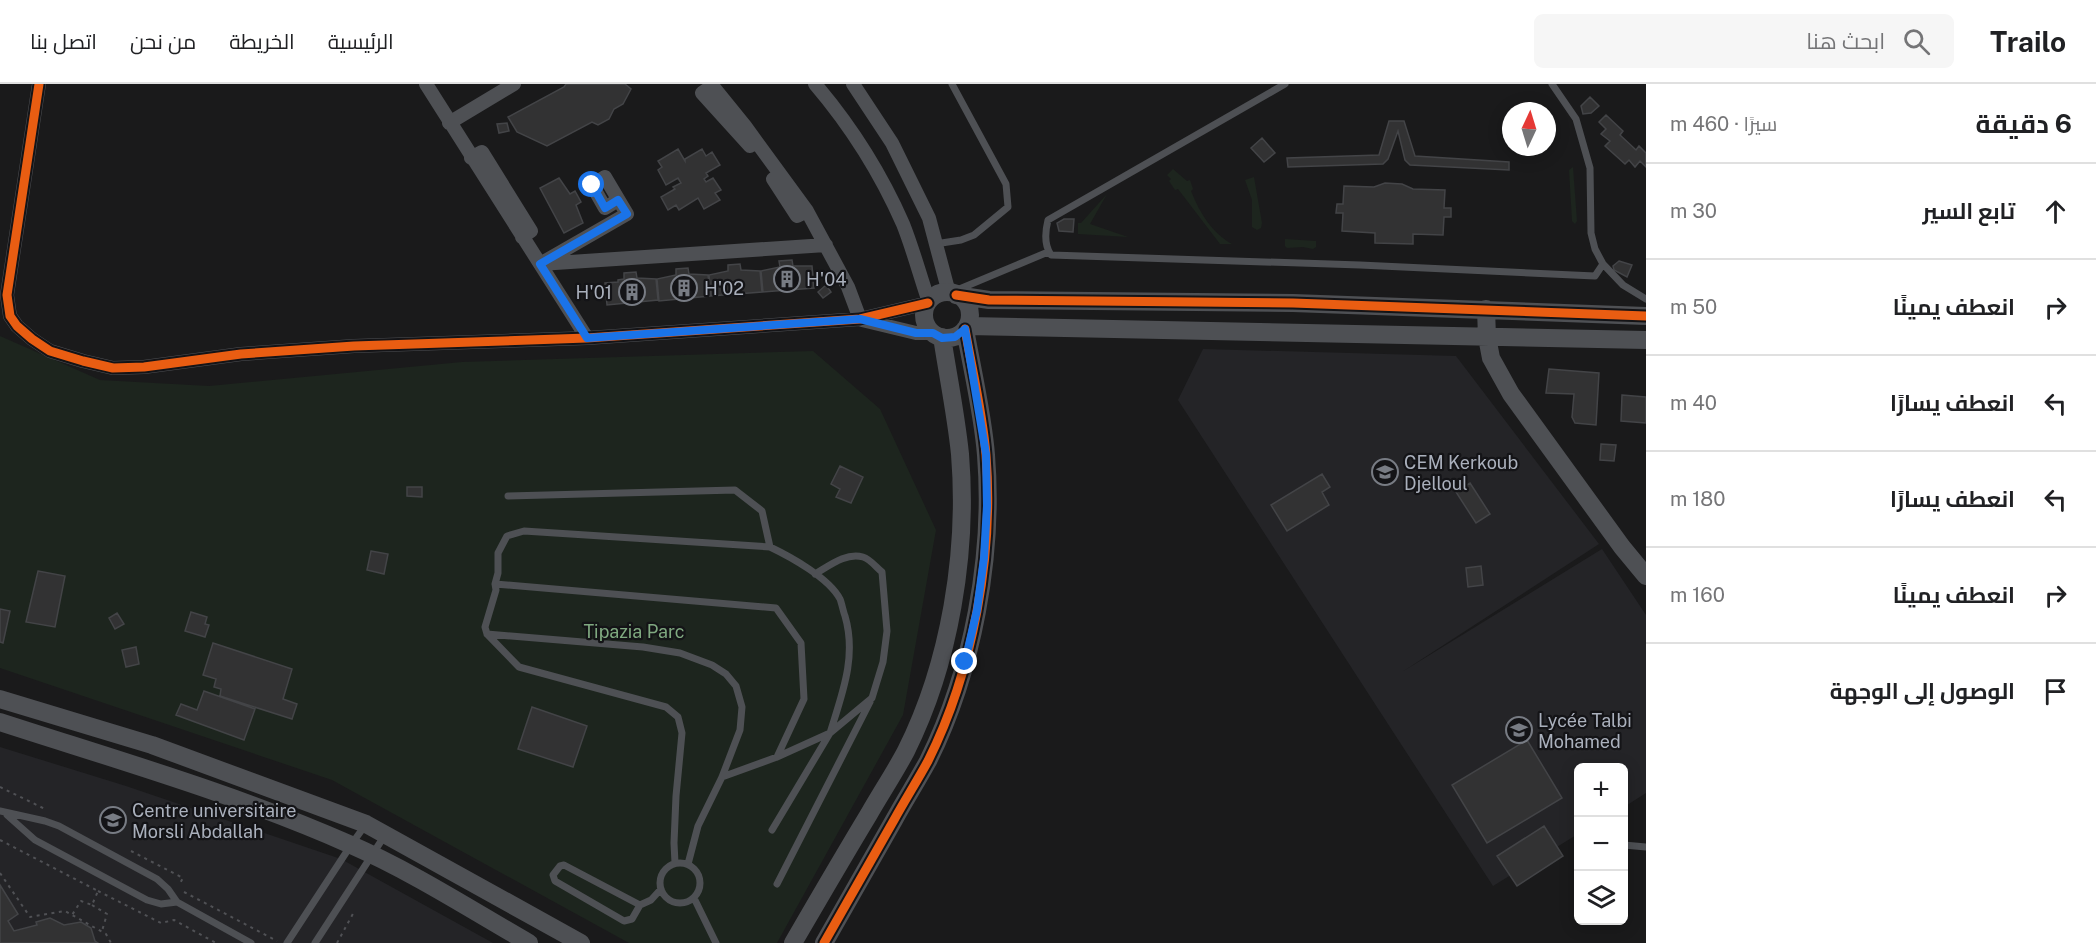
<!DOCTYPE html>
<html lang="ar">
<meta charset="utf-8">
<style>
:root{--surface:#fff;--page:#f6f6f6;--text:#202124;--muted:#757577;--line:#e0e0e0}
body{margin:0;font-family:"Public Sans",Cairo,sans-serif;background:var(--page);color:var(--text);direction:rtl}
.controls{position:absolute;right:18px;bottom:18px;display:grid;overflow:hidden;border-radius:9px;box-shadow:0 3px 15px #0003}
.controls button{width:54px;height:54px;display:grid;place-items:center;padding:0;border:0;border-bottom:2px solid var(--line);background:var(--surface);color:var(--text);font:30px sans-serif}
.compass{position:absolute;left:1502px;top:18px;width:54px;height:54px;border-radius:50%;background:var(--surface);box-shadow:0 3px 15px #0003;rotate:4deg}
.stop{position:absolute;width:18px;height:18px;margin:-14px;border:4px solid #1a73e8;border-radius:50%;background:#fff}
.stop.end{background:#1a73e8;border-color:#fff;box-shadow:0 2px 6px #0008}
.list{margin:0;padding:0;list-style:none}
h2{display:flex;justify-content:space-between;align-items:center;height:78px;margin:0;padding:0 24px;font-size:26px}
h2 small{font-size:20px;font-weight:400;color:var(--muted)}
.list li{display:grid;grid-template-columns:39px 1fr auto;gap:18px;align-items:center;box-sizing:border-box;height:96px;padding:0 24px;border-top:2px solid var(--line)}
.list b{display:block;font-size:22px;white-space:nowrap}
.list em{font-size:20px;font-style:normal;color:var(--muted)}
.icon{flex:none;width:33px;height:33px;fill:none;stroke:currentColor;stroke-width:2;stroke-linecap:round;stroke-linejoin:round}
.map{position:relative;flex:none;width:1646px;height:859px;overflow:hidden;direction:ltr}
header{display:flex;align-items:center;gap:36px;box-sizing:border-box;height:84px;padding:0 30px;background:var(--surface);border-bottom:2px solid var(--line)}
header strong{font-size:28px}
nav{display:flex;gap:33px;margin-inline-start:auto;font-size:21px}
.search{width:420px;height:54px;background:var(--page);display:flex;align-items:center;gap:15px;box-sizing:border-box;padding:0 21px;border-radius:9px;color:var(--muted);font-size:22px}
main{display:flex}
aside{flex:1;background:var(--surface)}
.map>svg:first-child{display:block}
</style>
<header>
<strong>Trailo</strong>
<div class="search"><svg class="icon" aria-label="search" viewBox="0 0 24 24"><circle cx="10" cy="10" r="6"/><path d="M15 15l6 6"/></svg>ابحث هنا</div>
<nav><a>الرئيسية</a><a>الخريطة</a><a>من نحن</a><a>اتصل بنا</a></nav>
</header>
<main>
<aside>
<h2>6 دقيقة<small>سيرًا · 460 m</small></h2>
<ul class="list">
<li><svg class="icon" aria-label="ahead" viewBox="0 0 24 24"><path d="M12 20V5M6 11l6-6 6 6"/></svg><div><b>تابع السير</b></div><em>30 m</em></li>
<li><svg class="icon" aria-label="right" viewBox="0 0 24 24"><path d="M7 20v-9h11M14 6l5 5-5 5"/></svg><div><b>انعطف يمينًا</b></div><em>50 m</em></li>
<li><svg class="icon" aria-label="left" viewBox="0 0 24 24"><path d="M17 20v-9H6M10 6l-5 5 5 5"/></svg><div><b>انعطف يسارًا</b></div><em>40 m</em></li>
<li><svg class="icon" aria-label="left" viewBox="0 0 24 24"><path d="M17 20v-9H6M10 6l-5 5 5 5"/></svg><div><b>انعطف يسارًا</b></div><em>180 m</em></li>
<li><svg class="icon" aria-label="right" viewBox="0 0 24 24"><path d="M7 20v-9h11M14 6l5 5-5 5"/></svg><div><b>انعطف يمينًا</b></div><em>160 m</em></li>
<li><svg class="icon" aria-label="arrive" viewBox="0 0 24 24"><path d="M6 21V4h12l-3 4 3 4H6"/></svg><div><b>الوصول إلى الوجهة</b></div></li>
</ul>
</aside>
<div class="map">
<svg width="1646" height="859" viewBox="0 0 1646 859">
<rect width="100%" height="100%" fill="#1a1a1b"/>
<path fill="#242427" d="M1203 265 1456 272 1599 460 1402 588 1602 465 1646 531V709L1624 723V684H1578V750L1493 802 1178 316Z
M0 663 126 702 341 775 493 859H0Z"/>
<path fill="#1d251e" d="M1573 83 1577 137 1575 140 1572 137 1569 86Z
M1173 85 1187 97 1190 96 1193 105 1191 107C1200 129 1211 148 1232 160H1220L1178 105 1175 106 1169 97 1171 95 1167 91Z
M1254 93 1262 139 1261 144 1257 146 1252 143V116L1245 96Z
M1107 110 1090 140 1128 153 1078 150V139H1081Z
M1285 155 1316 157V163L1313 165 1303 163 1287 164 1285 162Z
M0 252 100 296 209 302 462 278 813 267 880 325 936 446 903 631 777 859H629L332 696 0 584Z"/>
<path fill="#323233" stroke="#434447" stroke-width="1.5" d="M566 0H625L631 5 623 20 614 25 609 35 598 41 592 38 547 62 517 48 508 33 564 3Z
M1590 13 1599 22 1591 29 1583 30 1581 22Z
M1606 31 1623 47 1620 51 1636 66 1639 62 1646 69V83L1640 77 1635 83 1629 76 1625 80 1605 62 1610 57 1601 50 1606 45 1599 38Z
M1389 37H1404L1415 72 1509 78V86L1410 81 1405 76 1398 47 1388 75 1383 80 1288 83 1287 74 1379 71Z
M507 39 509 47 499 49 497 40Z
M1262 54 1275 69 1264 78 1251 64Z
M678 65 685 77V75L702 65 706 72 712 68 720 81 706 89 708 92 704 95 706 98 713 94 721 106 715 109 720 116 704 125 698 114 679 126 676 121 668 126 661 113 675 105 673 103 681 99 678 94 666 101 658 86 662 83 658 77Z
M559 94 570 110 575 107 581 118 576 121 583 139 564 149 540 104Z
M1385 99 1402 100 1413 105 1445 106 1444 124H1451V133H1444L1443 151 1413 150V160L1375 159V149L1342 147 1343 129H1336L1337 120H1343L1344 102 1374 103Z
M1064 135H1074L1073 148 1059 147 1057 139Z
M792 176 793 182H812L814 204 763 208 761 187 780 183 779 177Z
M1619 177 1632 181 1627 193 1614 186 1613 182Z
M740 180 741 186 760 187 762 208 711 212 709 191 728 187V181Z
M688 184 689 190 708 191 710 212 659 217 657 195 676 191V185Z
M636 188 637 194 656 195 658 216 607 221 605 199 618 198V196L624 195V189Z
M826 201 831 208 823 214 818 208Z
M1549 285 1599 289 1596 341 1575 339 1572 333 1574 310 1546 309Z
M1622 311 1646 313V339L1621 337Z
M1601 360 1616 361 1614 377 1600 376Z
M840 382 863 393 851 419 836 413 840 405 831 400Z
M1322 390 1330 403 1322 408 1329 421 1287 447 1271 421Z
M1470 399 1490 430 1476 439 1456 408Z
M407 403H422V413L407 412Z
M371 467 388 470 384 490 367 486Z
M1481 482 1483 501 1468 503 1466 484Z
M38 487 65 492 55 543 26 538Z
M0 525 10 527 3 559 0 558Z
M191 528 207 533 205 540 209 541 205 553 185 547Z
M117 529 124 540 115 545 109 534Z
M213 559 292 585 283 615 297 620 292 635 220 612 221 605 214 603 216 595 203 591Z
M136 563 139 580 126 583 122 566Z
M204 607 255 625 244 656 176 631 181 620 197 626Z
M532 623 587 642 573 683 518 665Z
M1527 656 1562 714 1487 759 1452 701Z
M1544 742 1563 772 1517 802 1497 772Z
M0 801 18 830 8 837 14 847 37 841 36 838 50 834 64 841 81 838 91 844 95 857 98 859H0Z"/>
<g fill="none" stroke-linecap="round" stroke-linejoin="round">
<path stroke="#505155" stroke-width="2" stroke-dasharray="3 4.5" stroke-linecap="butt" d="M0 703 45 725
M0 756 98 807 92 821 81 817 72 831
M131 767 183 794 179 801
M0 789 30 833 65 827 106 850 111 859
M98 807 161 839 174 836 216 859
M184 808 277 857
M92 821 107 830 102 847
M337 859 355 826"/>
<path stroke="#4e5054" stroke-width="7" d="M1285 0 1048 136C1045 148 1044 161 1051 171L1360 181 1595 192 1603 180
M1552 0 1576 35 1590 84 1591 149 1595 165 1603 180 1623 201 1646 215
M935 160 961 156 974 151 1008 123 1006 100 952 0
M957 206 1048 168
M508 412 735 406 762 427 770 463
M495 500 776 524 801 559 804 615 777 673
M487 550 643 563 680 569 712 581 726 590 736 602 742 623 740 646 722 693 698 742 688 780
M0 727 45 737 59 742 157 795 168 805 177 818 251 859
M7 731 35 756 147 816 161 820 177 818
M772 746 830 649 872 614 883 578 887 547 882 488C876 483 870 475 863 473 846 468 829 482 815 490
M1624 761 1646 763
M660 799a20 20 0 1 1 40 0a20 20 0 1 1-40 0Z
M675 779 674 759 676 712 682 649 678 633 666 623 519 583 487 550 485 543 496 506 495 500 498 489V469L507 452 524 447 770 463C791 473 829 494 840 515 842 520 843 527 845 532 857 573 842 610 830 649L777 673 722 693
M777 800 870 618
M694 814 716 859
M640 821 632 835 624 837 555 797 553 791 560 782 564 781 640 821 651 816 661 805
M287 859 351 761 366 740
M315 859 385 751"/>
<path stroke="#4e5054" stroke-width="14" d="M39 0 7 211 10 232 17 242 32 255 50 267 83 277 113 284 144 283 241 270 354 262 587 254 860 235 928 219
M426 0 587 254
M711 0 745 42 807 127 848 203 860 235
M815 0C850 41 881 90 903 140 913 165 920 192 929 218
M853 0 892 59 929 134 949 209
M712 2 702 9 750 62
M449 39 514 0
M471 74 482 68 531 147 522 153
M773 95 797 132 807 127
M618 116 605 124 592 101 605 93 627 130 540 180 826 161
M862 236 916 249H933"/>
<path stroke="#4e5054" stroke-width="18" d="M924 231a23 23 0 1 1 46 0a23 23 0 1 1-46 0Z
M956 211 989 216 1293 219 1646 232
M1486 225 1487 253 1491 274 1511 310 1622 463 1646 492
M968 242 1646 256
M0 615 152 661 366 740 581 859
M0 638C117 676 236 710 349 760 411 787 470 825 529 859
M793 859C818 816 843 773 869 730 881 709 895 688 906 667 950 579 968 468 960 370 956 331 948 292 942 253
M824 859C847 818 871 777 894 736 905 716 917 697 928 677 973 587 994 471 986 371 983 331 972 285 965 245"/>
<defs>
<path id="cycleway" d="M39 0 7 211 10 232 17 242 32 255 50 267 83 277 113 284 144 283 241 270 354 262 587 254 860 235 928 219
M956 211 989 216 1293 219 1646 232
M824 859C847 818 871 777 894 736 905 716 917 697 928 677 973 587 994 471 986 371 983 331 972 285 965 245"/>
</defs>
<use href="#cycleway" stroke="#141417" stroke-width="13"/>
<use href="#cycleway" stroke="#e95d12" stroke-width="9"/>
</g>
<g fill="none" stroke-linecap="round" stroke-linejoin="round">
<path stroke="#1a73e8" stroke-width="8" d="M592 101 605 124 618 116 627 130 540 180 587 254 860 235 916 249H933L942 254 955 253 965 245 986 370 987 422 984 474 977 526 965 578"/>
</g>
<defs>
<symbol id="building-ring" viewBox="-11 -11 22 22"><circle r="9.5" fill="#141417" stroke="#787c84" stroke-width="1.5"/><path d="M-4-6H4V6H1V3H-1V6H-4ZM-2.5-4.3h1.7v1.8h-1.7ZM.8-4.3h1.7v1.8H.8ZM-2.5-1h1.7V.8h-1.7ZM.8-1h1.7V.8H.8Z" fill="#787c84"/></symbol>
<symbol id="school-ring" viewBox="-11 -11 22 22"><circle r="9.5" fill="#141417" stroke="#787c84" stroke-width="1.5"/><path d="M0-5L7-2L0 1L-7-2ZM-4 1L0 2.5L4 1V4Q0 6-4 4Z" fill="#787c84"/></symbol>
<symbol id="university-ring" viewBox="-11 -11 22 22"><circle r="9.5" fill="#141417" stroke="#787c84" stroke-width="1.5"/><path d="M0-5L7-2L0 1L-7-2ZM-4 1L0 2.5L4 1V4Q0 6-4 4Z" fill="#787c84"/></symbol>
</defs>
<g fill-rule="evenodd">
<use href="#building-ring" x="772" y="180" width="30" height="30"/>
<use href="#building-ring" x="669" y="189" width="30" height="30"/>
<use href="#building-ring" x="617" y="193" width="30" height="30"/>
<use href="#school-ring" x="1370" y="373" width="30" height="30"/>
<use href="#school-ring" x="1504" y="631" width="30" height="30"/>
<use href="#university-ring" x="98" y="721" width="30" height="30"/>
</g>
<g text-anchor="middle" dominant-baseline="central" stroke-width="4.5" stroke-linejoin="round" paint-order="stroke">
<g font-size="18" fill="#aab0bc" stroke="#141417" text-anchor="start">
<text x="806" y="195">H'04</text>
<text x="704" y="204">H'02</text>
<text x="612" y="208" text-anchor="end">H'01</text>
<text x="1404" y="378">CEM Kerkoub<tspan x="1404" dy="21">Djelloul</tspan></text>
<text x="1538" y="636">Lycée Talbi<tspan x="1538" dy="21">Mohamed</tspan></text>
<text x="132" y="726">Centre universitaire<tspan x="132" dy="21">Morsli Abdallah</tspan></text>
</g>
<g font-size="18" fill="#80a981" stroke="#141417">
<text x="634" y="547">Tipazia Parc</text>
</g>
</g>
</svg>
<div class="controls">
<button>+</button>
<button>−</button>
<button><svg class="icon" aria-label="layers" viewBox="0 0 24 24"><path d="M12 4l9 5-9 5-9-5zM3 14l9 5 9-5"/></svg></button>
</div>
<svg class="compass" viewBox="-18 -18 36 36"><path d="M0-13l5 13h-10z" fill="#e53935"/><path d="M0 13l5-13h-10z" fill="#757577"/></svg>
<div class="stop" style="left:592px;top:101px"></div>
<div class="stop end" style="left:965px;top:578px"></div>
</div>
</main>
